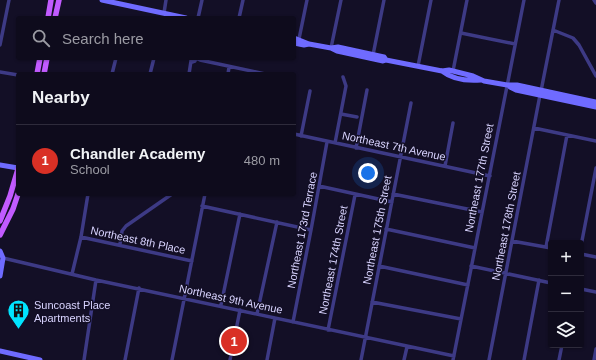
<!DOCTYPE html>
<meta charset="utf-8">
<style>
:root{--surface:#0e0b1c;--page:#171425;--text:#f1f3f6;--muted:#9b9ba3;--line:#2e2b3b;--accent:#d93025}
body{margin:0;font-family:Helvetica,sans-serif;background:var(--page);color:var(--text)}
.controls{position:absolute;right:12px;bottom:12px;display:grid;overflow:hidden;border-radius:4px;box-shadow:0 1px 3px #0004}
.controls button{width:36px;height:36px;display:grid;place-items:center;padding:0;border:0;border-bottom:1px solid var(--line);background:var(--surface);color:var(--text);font:20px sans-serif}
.you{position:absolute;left:368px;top:173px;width:14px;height:14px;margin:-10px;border:3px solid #fff;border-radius:50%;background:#1a73e8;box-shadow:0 0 0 6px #1a73e833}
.badge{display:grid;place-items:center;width:26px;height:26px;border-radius:50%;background:var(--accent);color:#fff;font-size:13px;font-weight:700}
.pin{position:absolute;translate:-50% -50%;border:2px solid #fff;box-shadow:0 1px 4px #0006}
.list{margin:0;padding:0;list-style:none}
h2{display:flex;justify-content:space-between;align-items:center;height:52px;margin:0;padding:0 16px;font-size:17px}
h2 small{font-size:13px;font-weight:400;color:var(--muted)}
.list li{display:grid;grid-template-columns:26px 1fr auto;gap:12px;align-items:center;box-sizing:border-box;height:72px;padding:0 16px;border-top:1px solid var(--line)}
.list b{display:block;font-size:15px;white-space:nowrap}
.list p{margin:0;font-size:13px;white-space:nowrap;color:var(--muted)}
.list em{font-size:13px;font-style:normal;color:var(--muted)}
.icon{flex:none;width:22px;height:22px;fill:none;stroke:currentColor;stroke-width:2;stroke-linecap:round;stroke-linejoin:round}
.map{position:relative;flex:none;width:596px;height:360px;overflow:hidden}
.search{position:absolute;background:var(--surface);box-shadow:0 1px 3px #0004;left:16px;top:16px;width:280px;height:44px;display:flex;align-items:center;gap:10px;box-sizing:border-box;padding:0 14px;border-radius:4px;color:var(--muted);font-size:15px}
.panel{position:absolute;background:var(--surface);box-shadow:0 1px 3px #0004;left:16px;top:72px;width:280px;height:124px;border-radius:4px}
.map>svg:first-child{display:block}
</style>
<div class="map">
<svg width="596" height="360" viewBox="0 0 596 360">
<rect width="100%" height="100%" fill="#130f26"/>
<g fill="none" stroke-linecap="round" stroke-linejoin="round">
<path stroke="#3d3a85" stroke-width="3.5" d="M594 0 596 3
M164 13 166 0
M198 18 202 0
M239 18 243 0
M553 30 573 38 579 45 596 76
M461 33 515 44
M299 39 307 0
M0 45 9 0
M331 48 341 0
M373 55 384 0
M190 58 192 62 195 61V58
M196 58 200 60 265 74
M418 66 431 0
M453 71 467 0
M0 72 18 75
M112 74 116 58
M150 74 154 58
M189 74 191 61
M228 74 229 67
M541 91 559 0
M341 114 357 117
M534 128 596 141
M294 134 490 176
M301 136 310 91
M335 143 346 86 343 77
M356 148 367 90
M445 166 453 123
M319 186 392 202
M393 194 482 212
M202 206 311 230
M386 229 475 248
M81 237 192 261
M512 241 551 248
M120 244 122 231 126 226 172 194
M581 246 596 168
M546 247 567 135
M581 254 596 257
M3 258 96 280 454 356
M379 266 468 285
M471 266 551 283
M72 274 81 237 88 194
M581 289 596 292
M372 302 461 319
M221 305 240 214
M257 314 277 222
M293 322 311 230 327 142
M328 330 355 195
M84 360 96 280
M125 360 139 288
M172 360 205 194
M230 360 240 310
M267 360 275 318
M361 360 411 103
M404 360 407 347
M453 360 524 0
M489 360 540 95
M524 360 539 280
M559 360 562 345
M594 360 596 349"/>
<path stroke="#6f6bff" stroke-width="5" d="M102 0 186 18
M294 38 309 44 331 48 337 51 383 61 386 60
M294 43 304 45 309 44
M331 48 338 47 384 57 386 60 442 71 449 70 473 76 484 81 507 85H517L596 102
M442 71C452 79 468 81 481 80
M510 87 516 90 596 107
M0 165 18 168
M0 251 3 258 0 276
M0 351 40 360"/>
<path stroke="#c25bff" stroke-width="5.5" d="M48 18 51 0
M55 18 59 0
M37 74 40 58
M44 74 47 58
M0 221 10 196 18 169
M0 235 13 209 18 194"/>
</g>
<defs>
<symbol id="building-pin" viewBox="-11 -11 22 30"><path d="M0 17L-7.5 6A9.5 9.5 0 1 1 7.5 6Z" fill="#00e5ff" stroke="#130f26"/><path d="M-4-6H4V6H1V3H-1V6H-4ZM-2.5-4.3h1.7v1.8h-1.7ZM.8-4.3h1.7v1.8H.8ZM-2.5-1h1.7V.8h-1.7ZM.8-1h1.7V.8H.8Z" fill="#111"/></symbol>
</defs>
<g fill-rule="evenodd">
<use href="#building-pin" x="6" y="298" width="25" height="34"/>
</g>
<g text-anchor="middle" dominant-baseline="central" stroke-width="3" stroke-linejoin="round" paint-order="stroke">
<g font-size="11" fill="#d9d4ff" stroke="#130f26">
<text transform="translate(394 146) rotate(12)">Northeast 7th Avenue</text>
<text transform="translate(479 178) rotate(-79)">Northeast 177th Street</text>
<text transform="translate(506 226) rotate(-79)">Northeast 178th Street</text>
<text transform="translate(302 230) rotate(-79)">Northeast 173rd Terrace</text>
<text transform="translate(377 230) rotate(-79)">Northeast 175th Street</text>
<text transform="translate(138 240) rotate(12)">Northeast 8th Place</text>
<text transform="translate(333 260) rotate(-79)">Northeast 174th Street</text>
<text transform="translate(231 299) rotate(12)">Northeast 9th Avenue</text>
</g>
<g font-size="11" fill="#d9d4ff" stroke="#130f26" text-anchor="start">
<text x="34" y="305">Suncoast Place<tspan x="34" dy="13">Apartments</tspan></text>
</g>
</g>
</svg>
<div class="controls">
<button>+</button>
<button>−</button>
<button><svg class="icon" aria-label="layers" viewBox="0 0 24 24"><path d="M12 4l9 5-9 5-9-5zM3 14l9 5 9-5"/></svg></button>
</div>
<div class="you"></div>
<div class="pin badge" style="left:234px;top:341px">1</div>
<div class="search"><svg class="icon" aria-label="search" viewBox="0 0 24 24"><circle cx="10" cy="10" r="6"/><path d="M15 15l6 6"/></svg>Search here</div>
<section class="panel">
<h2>Nearby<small></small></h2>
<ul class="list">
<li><span class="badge">1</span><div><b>Chandler Academy</b><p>School</p></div><em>480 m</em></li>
</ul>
</section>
</div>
